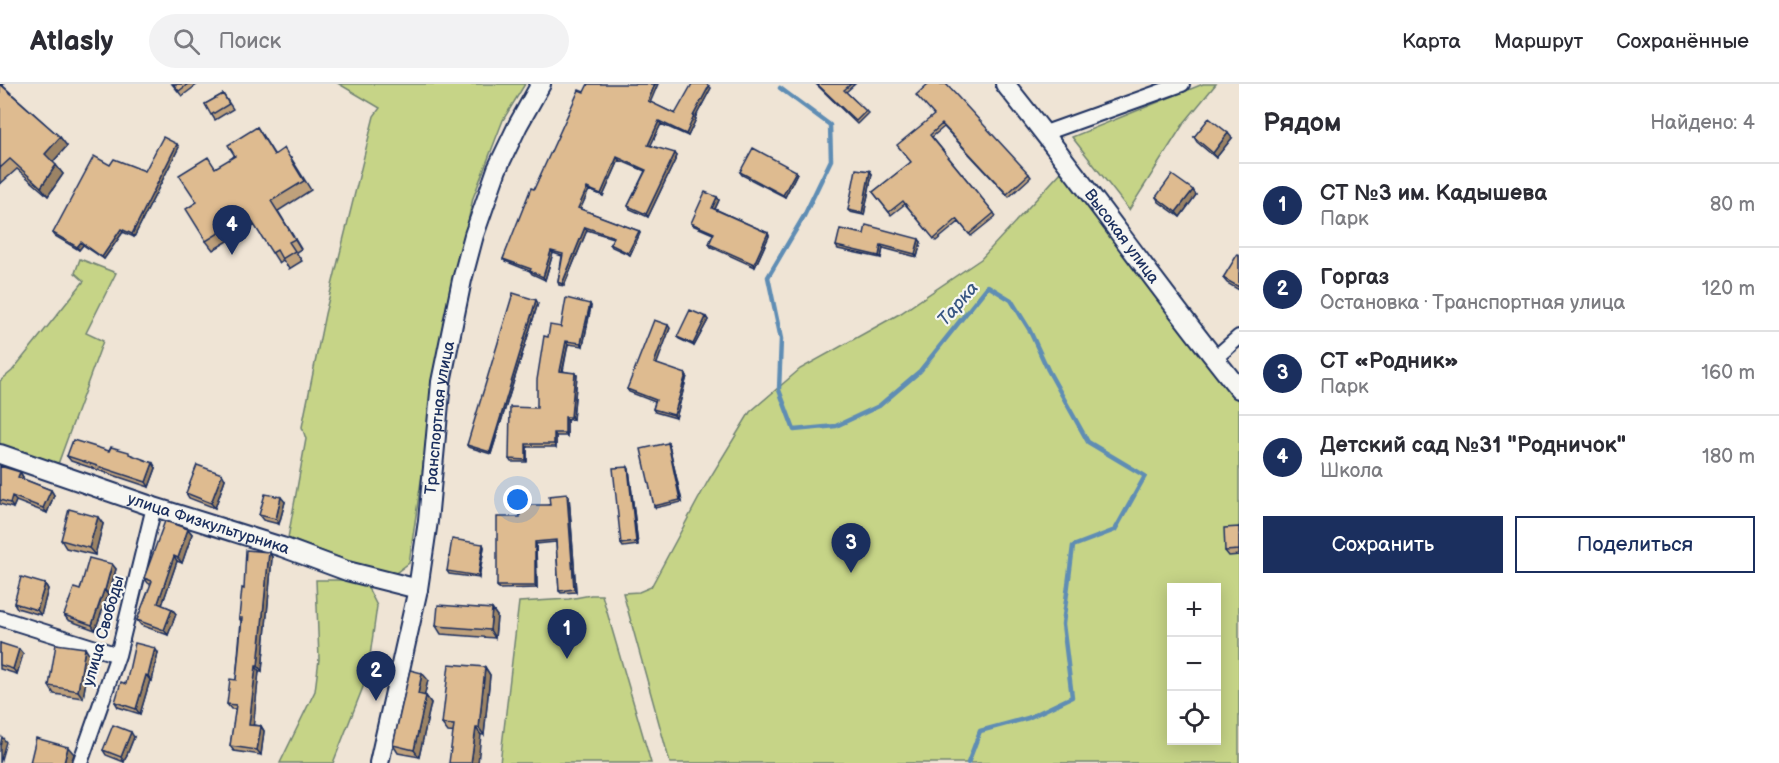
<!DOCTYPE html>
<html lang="ru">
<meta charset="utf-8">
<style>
:root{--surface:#fff;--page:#f2f2f3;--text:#2b2b33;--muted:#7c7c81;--line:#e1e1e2;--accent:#1b2f5e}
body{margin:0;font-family:"Balsamiq Sans",sans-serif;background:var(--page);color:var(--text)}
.controls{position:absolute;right:18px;bottom:18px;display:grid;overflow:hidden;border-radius:0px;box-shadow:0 3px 15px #0003}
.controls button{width:54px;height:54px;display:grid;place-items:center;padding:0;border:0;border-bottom:2px solid var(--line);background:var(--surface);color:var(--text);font:30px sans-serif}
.you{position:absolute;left:518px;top:416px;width:21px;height:21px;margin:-15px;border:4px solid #fff;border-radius:50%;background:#1a73e8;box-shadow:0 0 0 9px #1a73e833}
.badge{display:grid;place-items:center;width:39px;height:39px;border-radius:50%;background:var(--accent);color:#fff;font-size:20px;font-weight:700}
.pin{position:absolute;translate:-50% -50px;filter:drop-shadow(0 2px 3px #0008)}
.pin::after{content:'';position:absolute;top:32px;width:21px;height:18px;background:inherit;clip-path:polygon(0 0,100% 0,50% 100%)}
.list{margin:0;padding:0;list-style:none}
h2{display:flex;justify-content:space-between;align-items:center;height:78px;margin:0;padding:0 24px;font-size:26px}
h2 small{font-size:20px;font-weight:400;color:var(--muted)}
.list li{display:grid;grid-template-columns:39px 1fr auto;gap:18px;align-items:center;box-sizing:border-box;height:84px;padding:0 24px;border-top:2px solid var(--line)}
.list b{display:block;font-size:22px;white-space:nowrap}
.list p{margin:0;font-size:20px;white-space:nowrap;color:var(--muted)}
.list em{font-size:20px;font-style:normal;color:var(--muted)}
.actions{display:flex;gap:12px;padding:18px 24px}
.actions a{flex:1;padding:14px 0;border:2px solid var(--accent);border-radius:0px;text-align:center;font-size:21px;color:var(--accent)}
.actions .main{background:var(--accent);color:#fff}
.icon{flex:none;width:33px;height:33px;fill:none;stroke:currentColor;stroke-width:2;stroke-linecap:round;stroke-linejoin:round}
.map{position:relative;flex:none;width:1239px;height:679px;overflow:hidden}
header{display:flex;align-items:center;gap:36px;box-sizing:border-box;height:84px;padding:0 30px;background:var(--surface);border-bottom:2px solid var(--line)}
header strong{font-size:28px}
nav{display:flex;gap:33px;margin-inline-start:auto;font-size:21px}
.search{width:420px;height:54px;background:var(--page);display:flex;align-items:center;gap:15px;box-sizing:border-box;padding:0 21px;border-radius:33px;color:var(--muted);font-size:22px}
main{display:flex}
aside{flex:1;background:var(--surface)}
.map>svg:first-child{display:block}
</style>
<header>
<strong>Atlasly</strong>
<div class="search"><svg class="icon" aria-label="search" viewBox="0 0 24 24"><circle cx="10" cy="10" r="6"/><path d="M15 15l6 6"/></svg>Поиск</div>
<nav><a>Карта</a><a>Маршрут</a><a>Сохранённые</a></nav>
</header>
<main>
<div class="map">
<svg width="1239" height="679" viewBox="0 0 1239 679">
<rect width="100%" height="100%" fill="#efe4d5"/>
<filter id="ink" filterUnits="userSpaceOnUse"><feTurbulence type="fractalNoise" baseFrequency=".0167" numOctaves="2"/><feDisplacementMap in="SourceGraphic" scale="12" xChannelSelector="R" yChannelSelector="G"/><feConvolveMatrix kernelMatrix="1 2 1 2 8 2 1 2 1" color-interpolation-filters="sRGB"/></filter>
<g filter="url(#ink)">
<path fill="#c6d487" stroke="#708272" stroke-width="1.5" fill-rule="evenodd" d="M339 0H525L503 36 473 114 438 281 409 479 393 491 366 484 288 454 306 355 302 343 325 230 374 32 380 24Z
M1203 0H1216L1184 39 1129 126 1072 53Z
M1063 86 1239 318V679H670L623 509 639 508 651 503 708 397 750 328 800 285 901 229 981 175ZM1172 504H1216V656H1172Z
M80 175 116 189 86 249 103 257 58 380 0 361V297L12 287 84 197 75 189Z
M316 496H364L377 522 367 593 333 679H280L315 607 319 575Z
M591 511H602L651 679H500L519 518 569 515Z"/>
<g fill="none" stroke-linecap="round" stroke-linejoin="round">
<path stroke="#5f8db4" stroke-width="4.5" d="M780 4 830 41 831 76 804 132 768 193 781 255 779 306 794 346 836 342 879 322 920 287 988 202 1011 216 1029 245 1048 286 1088 358 1145 392 1115 446 1073 462 1063 540 1072 613 1028 634 980 647 968 679"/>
<defs>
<path id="street" d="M1045 49 1182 0
M1214 275 1239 253
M0 534 118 571
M80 679 118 571 154 423"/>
<g id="secondary">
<path id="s1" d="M1005 0C1086 100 1158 205 1239 305"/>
<path id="s2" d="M0 370 154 423 282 463 347 487 418 505"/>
<path id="s3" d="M379 679 418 505 428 437 441 298 462 196 474 151 497 85 518 41 541 0"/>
</g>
</defs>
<use href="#street" stroke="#1b2f5e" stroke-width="18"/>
<use href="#secondary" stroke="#1b2f5e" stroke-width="22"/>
<use href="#street" stroke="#f6f6f2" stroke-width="14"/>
<use href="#secondary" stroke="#f6f6f2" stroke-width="18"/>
</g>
<path fill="#bfa17c" stroke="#1b2f5e" stroke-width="1.5" d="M0 0H3L2 1 60 53 67 62 53 78 63 90 48 112 17 85 0 100Z
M172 0H198L182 12Z
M816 0H855L846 8 868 29 857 40Z
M711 4 695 34 696 35 688 52 661 40 650 61 677 72 648 133 630 125 628 122 645 87 619 76 603 112 589 106 580 125 639 147 640 149 630 171 612 163 610 160 613 154 587 146 564 202 559 201 558 198 562 172 553 169 545 196 532 190 530 187 505 177 503 175 534 105 650 18 675 30Z
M223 10 233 25 215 36 205 20Z
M934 31 1029 90 1031 93 1009 113 944 43 932 53 996 132 971 152 959 138 936 157 905 120 891 131 873 108 911 78Z
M257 43 274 70 291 74 311 106 278 127 301 165 296 168 302 177 289 185 283 176 279 179 255 141 213 166 206 157 197 118Z
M1194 53 1232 54 1216 74 1197 58Z
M179 63 134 153 123 148 104 175 83 161 79 166 55 152 53 149 110 81 145 87Z
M870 87 872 90 864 131 850 128 848 126Z
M740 88 797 89 785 113 742 91Z
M1193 106 1196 111 1180 133 1159 118 1156 113Z
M717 113 719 116 715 125 768 149 769 152 755 183 711 163 709 160 713 150 692 141 691 139Z
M864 150 921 158 917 173 883 164 881 174 838 165 836 162Z
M1239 172V206L1227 199 1223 194Z
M538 219 491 370 468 363 467 361Z
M590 220 591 222 583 262 568 260 563 287 577 291 573 335 567 336V352H556V363H527V378H511L509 375 537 324 548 253Z
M706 233 708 236 694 262 679 255 677 253Z
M670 244 656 280 687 292 676 334 655 328 653 325 655 318 629 308 627 305Z
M668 359 669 361 682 418 655 424 654 422Z
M109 367 131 371 156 384 149 403 71 377 67 372Z
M0 382 20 388 23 393V395L51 406 54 411 47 429 16 417 13 424 0 420Z
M628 383 629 385 638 461 623 463 621 460Z
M225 395 215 424 189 414 186 409Z
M569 412 576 508 561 509 559 507 556 458 536 460 537 504 499 505 497 502 520 433Z
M285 418 279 440 263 436 259 431Z
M103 440 95 471 66 464 61 456Z
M1239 443V471L1229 472 1225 467Z
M188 445 192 450 182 479 177 477 162 521 172 525 176 530 168 551 141 541 137 536 151 501 148 499 144 494Z
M483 460 484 463 479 494 449 490 447 487Z
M269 468 272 473 262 587H259L253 641 261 642 264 647 261 671 234 667 230 662 236 625H231L227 620 236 596 241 537 239 534 244 505Z
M112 480 116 485 109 511H108L95 546 68 536 64 531 80 506Z
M45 500 48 505 41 531 17 524 14 519Z
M492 525 497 532 495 554 441 550 436 542Z
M0 559 23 570 17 590 0 585Z
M158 569 152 597 150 596 140 630 118 623 115 618 126 600Z
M90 572 83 614 54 610 49 602Z
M485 583 490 591 484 651 448 648 442 640Z
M428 596 424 612H426L431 619 419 673 398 669 393 661Z
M134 653 124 678 106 671 103 666Z"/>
<path fill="#9b8365" stroke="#1b2f5e" stroke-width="1.5" d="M655 0H658L650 19 648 17Z
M709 2 711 4 695 34 696 35 688 52 686 50 693 32Z
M659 37 661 40 650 63 648 61Z
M1228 49 1232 54 1216 74 1213 69Z
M60 53 67 62 51 80 45 70Z
M177 60 179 63 134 153 132 150Z
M675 69 677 72 648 133 646 130Z
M617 73 619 76 603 112 601 110Z
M56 81 63 90 48 112 41 103Z
M796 87 797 89 785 113 783 111Z
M870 87 872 90 864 131 862 129Z
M587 104 589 106 580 126 578 124Z
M1193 106 1196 111 1180 133 1176 128Z
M717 113 719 116 714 127 712 124Z
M585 143 587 146 564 202 562 200Z
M121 145 123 148 104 175 102 173Z
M639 147 640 149 630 171 628 169Z
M768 149 769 152 755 183 754 180Z
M919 155 921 158 917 173 915 170Z
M81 158 83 161 79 166 77 163Z
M881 161 883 164 881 174 879 172Z
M551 167 553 169 545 196 543 193Z
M536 216 538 219 491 370 490 368Z
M590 220 591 222 583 262 581 259Z
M706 233 708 236 694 262 693 260Z
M668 241 670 244 656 282 654 279Z
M566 257 568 260 562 289 560 287Z
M575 289 577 291 573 335 571 333Z
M686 290 687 292 676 334 674 331Z
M565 333 567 336V352L565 349Z
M554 349 556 352V363L554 360Z
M668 359 669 361 682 418 680 416Z
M526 360 527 363V378L526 376Z
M153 379 156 384 149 403 146 398Z
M628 383 629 385 638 461 636 458Z
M20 388 23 393 22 398 18 393Z
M222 390 225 395 215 424 211 419Z
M51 406 54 411 47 429 43 424Z
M567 410 569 412 576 508 574 505Z
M12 412 16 417 13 424 10 419Z
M281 413 285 418 279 440 276 435Z
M98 433 103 440 95 471 89 464Z
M188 445 192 450 182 479 178 474Z
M535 458 536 460 537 504 535 502Z
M483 460 484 463 479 494 478 492Z
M269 468 272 473 262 587 258 582Z
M174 472 177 477 161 524 158 519Z
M112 480 116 485 109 511 105 506Z
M45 500 48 505 41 531 37 526Z
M104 506 108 511 95 546 92 541Z
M172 525 176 530 168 551 164 546Z
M492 525 497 532 495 554 490 546Z
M85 564 90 572 83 614 78 607Z
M155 564 158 569 152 597 148 592Z
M19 565 23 570 17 590 13 585Z
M256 582 259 587 253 646 249 641Z
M485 583 490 591 484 651 479 644Z
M422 589 428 596 423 618 418 610Z
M146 591 150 596 140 630 136 625Z
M426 612 431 619 419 673 414 666Z
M261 642 264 647 261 671 257 666Z
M476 644 481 651 478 679H471Z
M131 648 134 653 124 678 121 673Z
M2 653 6 658 0 679V662Z
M68 663 74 670 71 679H64Z"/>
<path fill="#debb90" stroke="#1b2f5e" stroke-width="1.5" d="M0 0 60 53 45 70 56 81 41 103 10 75 0 84Z
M173 0H188L179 7Z
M588 0H655L648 17 675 30 692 0H706L709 2 693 32H694L686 50 659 37 648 61 675 69 646 130 628 122 646 86 617 73 601 110 587 104 578 124 639 147 628 169 610 160 614 153 585 143 562 200 558 198 563 170 551 167 543 193 530 187 531 185 503 175 531 104 534 105 579 6 584 8Z
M817 0H851L844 6 866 27 856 37Z
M928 0H946L1029 90 1007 110 942 40 930 51 994 129 969 150 957 135 934 155 903 117 889 128 873 108 911 78 897 61 934 31 916 11Z
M223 10 229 20 211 31 205 20Z
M1209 34 1228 49 1213 69 1194 53Z
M257 43 274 71 284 64 304 97 271 117 295 155 289 158 295 167 282 175 277 166 272 169 248 131 206 157 186 125 197 118 179 91 208 73 215 84 235 72 228 61Z
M163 53 177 60 132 150 121 145 102 173 81 158 77 163 53 149 94 72 110 81 114 75 145 87Z
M753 64 796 87 783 111 740 88Z
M856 85 870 87 862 129 848 126Z
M1172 91 1193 106 1176 128 1156 113Z
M705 108 717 113 712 124 768 149 754 180 709 160 714 149 691 139Z
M866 141 919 155 915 170 881 161 879 172 836 162 840 145 864 150Z
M1237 171 1239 172V203L1223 194Z
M513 209 536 216 490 368 467 361Z
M566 214 590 220 581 259 566 257 560 287 575 289 571 333H565V349H554V360H526V376L509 375 510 323 537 324V296L544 252 548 253 550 241 561 243Z
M690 226 706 233 693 260 677 253Z
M654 236 668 241 654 279 686 290 674 331 653 325 656 316 627 305Z
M73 356 109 367 111 363 129 368V370L153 379 146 398 67 372Z
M668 359 680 416 654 422 641 365Z
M197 381 222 390 211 419 186 409Z
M0 382 20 388 18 393 51 406 43 424 12 412 10 419 0 416Z
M628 383 636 458 621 460 613 384Z
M265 410 281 413 276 435 259 431Z
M567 410 574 505 559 507 556 456 535 458V502H497V433H520V421H550L549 412Z
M69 425 98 433 89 464 61 456Z
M165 437 188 445 178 474 174 472 158 519 172 525 164 546 137 536 152 497 144 494Z
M1239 443V466L1225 467 1224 444Z
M452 455 483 460 478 492 447 487Z
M246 466 269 468 258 582H256L249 641 261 642 257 666 230 662 236 621 227 620 230 595 236 596 242 534H239L242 504 244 505Z
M89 474 112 480 105 506H104L92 541 64 531 74 504 80 506Z
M21 493 45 500 37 526 14 519Z
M438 521 492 525 490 546 436 542Z
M0 559 19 565 13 585 0 581Z
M135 559 155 564 148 592 146 591 136 625 115 618 121 598 126 600Z
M56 560 85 564 78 607 49 602Z
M449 580 485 583 479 644H476L471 679H449L454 641 442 640Z
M410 586 422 589 418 610 426 612 414 666 393 661Z
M113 641 131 648 121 673 103 666Z
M36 654 68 663 64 679H30Z"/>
</g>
<g text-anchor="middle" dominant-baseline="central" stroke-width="4.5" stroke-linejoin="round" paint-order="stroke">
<g font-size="16" fill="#1b2f5e" stroke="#f6f6f2">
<text stroke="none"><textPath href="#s1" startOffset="192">Высокая улица</textPath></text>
<text stroke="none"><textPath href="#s3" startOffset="351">Транспортная улица</textPath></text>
<text stroke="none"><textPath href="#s2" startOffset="220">улица Физкультурника</textPath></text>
<text transform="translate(104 547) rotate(-74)">улица Свободы</text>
</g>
<g font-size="18" font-style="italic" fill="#385682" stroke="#f6f6f2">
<text transform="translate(958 220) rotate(-49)">Тарка</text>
</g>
</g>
</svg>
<div class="controls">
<button>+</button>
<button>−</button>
<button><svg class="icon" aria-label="locate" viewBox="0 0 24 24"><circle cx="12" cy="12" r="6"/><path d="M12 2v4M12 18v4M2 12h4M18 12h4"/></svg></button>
</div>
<div class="you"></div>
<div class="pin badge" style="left:567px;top:575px">1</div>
<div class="pin badge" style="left:376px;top:617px">2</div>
<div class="pin badge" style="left:851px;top:489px">3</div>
<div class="pin badge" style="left:232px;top:171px">4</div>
</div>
<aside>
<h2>Рядом<small>Найдено: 4</small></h2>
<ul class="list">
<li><span class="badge">1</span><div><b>СТ №3 им. Кадышева</b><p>Парк</p></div><em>80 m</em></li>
<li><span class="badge">2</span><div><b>Горгаз</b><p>Остановка · Транспортная улица</p></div><em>120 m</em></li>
<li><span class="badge">3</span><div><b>СТ «Родник»</b><p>Парк</p></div><em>160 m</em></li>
<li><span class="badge">4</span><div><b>Детский сад №31 &quot;Родничок&quot;</b><p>Школа</p></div><em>180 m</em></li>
</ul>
<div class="actions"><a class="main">Сохранить</a><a>Поделиться</a></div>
</aside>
</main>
